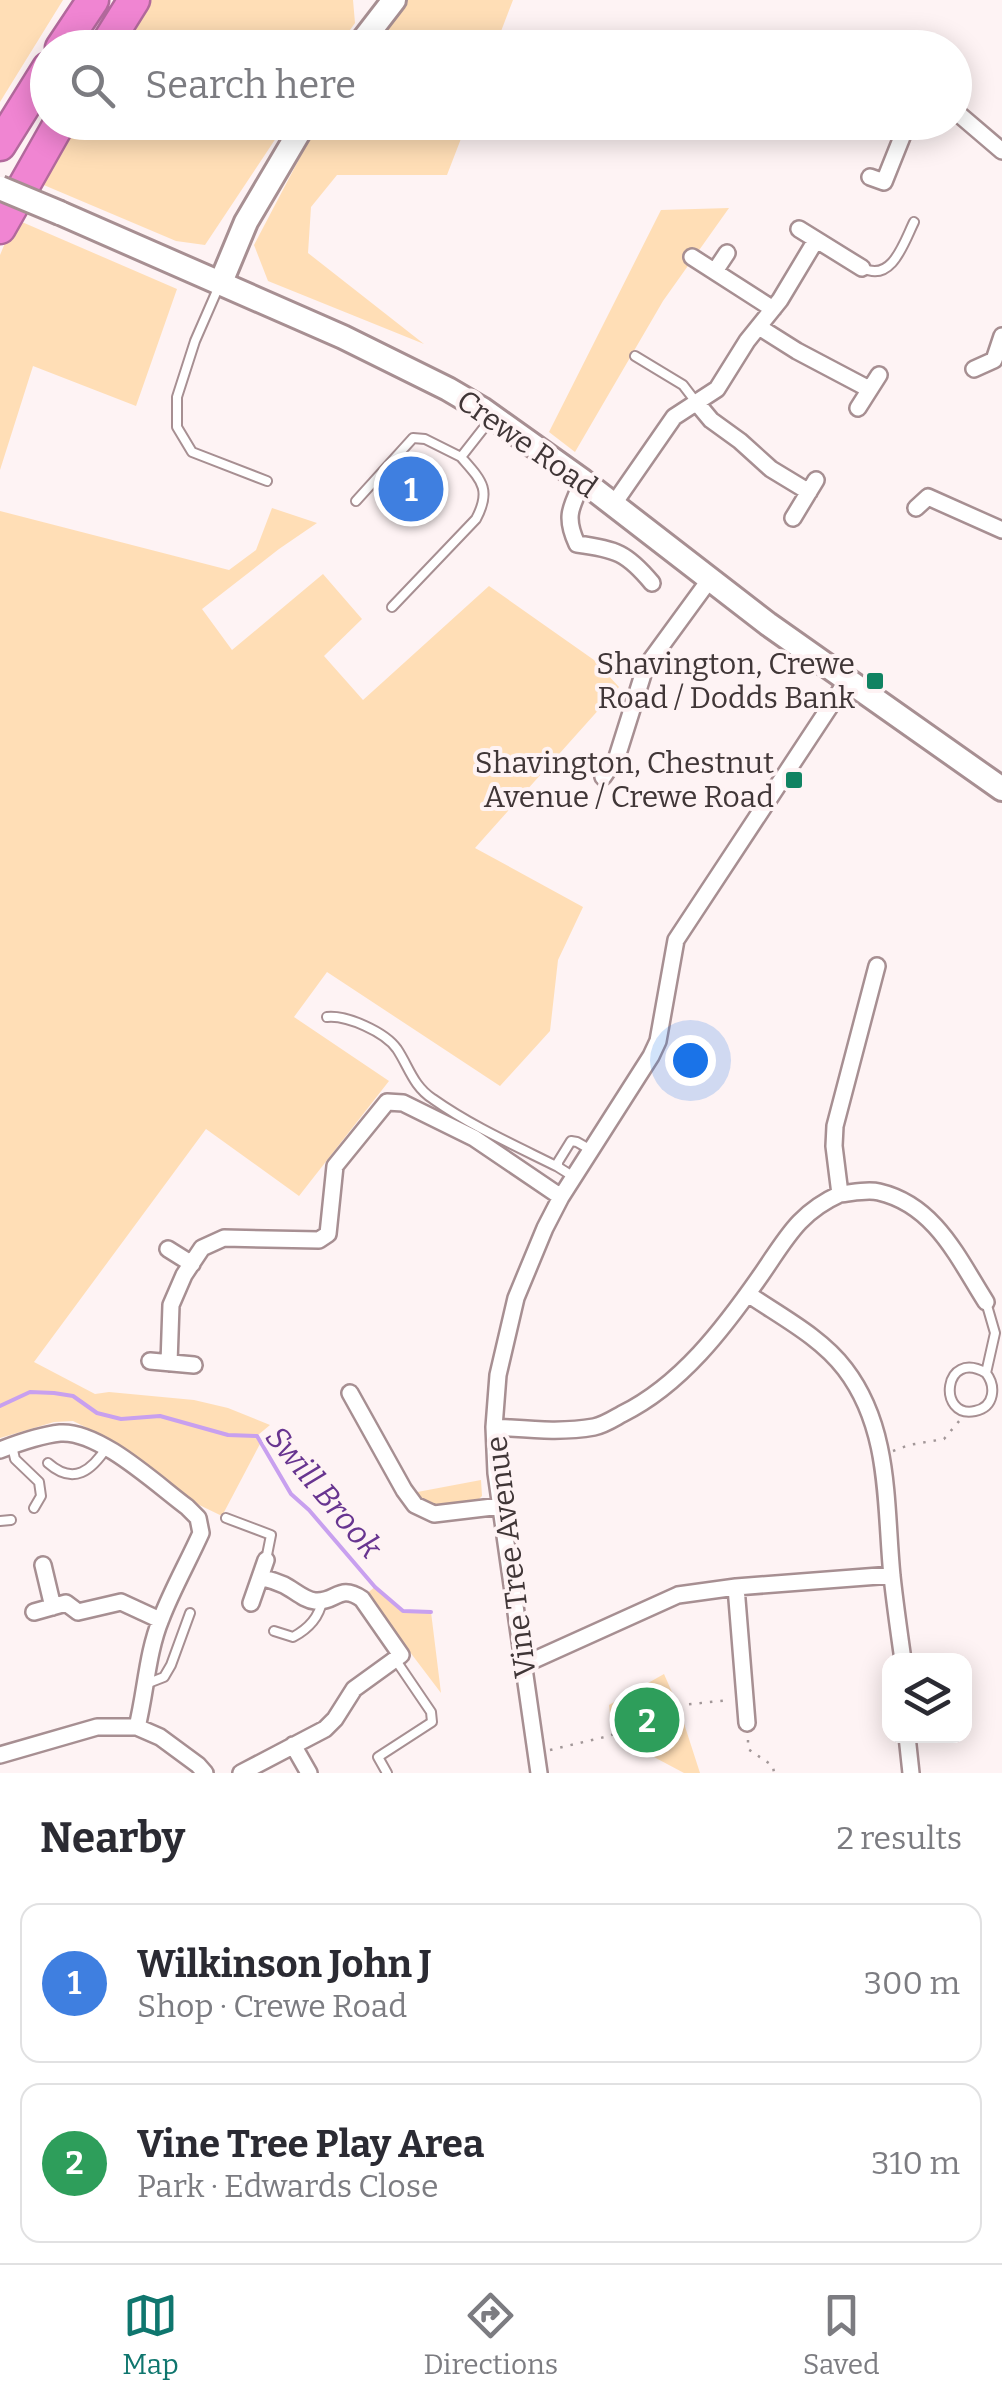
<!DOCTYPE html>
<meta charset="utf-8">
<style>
:root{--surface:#fff;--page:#f2f2f3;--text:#2b2b33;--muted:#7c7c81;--line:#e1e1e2;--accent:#0f766e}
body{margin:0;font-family:Bitter,serif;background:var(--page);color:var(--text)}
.controls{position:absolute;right:30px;bottom:30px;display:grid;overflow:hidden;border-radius:20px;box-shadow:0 5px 25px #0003}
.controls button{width:90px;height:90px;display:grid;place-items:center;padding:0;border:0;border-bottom:2px solid var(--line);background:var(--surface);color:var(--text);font:50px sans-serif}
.you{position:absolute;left:690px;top:1060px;width:35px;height:35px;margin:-25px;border:8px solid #fff;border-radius:50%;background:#1a73e8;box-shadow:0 0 0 15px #1a73e833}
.badge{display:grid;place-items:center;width:65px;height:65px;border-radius:50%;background:var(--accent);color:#fff;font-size:32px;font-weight:700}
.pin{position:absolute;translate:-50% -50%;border:5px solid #fff;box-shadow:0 2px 10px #0006}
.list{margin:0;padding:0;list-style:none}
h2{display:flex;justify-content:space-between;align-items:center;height:130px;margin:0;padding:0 40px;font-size:42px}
h2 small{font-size:32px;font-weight:400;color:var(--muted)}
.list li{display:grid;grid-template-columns:65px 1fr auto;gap:30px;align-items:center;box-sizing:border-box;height:160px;margin:0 20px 20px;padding:0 20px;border:2px solid var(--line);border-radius:20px}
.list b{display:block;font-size:38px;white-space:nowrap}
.list p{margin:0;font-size:32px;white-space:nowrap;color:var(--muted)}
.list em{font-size:32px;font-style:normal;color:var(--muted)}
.icon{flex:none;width:55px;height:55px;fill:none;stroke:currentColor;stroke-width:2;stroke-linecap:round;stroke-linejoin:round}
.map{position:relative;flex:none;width:1002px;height:1773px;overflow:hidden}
.search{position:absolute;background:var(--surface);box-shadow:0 5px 25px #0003;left:30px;right:30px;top:30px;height:110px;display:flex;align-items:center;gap:25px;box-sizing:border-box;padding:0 35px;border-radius:55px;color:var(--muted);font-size:38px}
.sheet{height:490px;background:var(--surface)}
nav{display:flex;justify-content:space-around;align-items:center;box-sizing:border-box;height:140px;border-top:2px solid var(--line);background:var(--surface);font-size:28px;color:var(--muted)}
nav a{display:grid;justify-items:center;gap:5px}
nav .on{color:var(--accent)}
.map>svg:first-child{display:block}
</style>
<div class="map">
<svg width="1002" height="1773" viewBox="0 0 1002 1773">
<rect width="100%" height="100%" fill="#fef3f4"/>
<path fill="#ffdeb6" d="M0 0H63L0 102Z
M151 0H353L355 23 338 47 122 48Z
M408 0H513L495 47 371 48Z
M76 123H286L205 245 176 241 39 183Z
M318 123H467L447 175H337L311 207 308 253 424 344 268 281 254 245Z
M729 208 663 301 575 452 549 432 661 210Z
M15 219 177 289 136 406 33 366 0 470V255Z
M272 508 317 523 279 549 202 609 232 650 323 574 362 619 324 656 363 700 489 586 594 660 619 687 475 848 583 907 558 960 550 1031 500 1086 327 972 294 1017 389 1081 299 1196 206 1129 34 1362 95 1394 109 1392 194 1400 228 1408 270 1425 258 1435 261 1442 222 1516 191 1501 112 1440 73 1421 54 1422 0 1438V511L229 570 256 550Z
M481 1480 482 1496 479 1499C455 1503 431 1511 412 1493Z
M375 1587 403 1611 431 1612 441 1693 366 1594Z
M664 1674 679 1708 700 1773H684L620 1739 612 1732 609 1705Z"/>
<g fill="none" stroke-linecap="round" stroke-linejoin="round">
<path stroke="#c8a0ef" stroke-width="4" d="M0 1406 30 1392 54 1393 73 1396 97 1413 121 1419 160 1416 228 1435 257 1436 291 1494 309 1510 375 1587 403 1611 431 1612"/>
<defs>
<path id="lane" d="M863 268C892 283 904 242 914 222
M219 286 195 341 177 397V427L192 452 267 481
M635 356 683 385 696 402
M356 501 413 438 425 439 461 457
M392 607 476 519C492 489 481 480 461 457L490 420
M327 1017C347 1015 385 1032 397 1049 409 1067 413 1086 433 1099 471 1126 516 1146 558 1167
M574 1177 558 1167V1162L571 1141 577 1142 591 1150
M986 1302 995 1333 986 1373C996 1386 995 1407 975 1411 937 1419 943 1348 986 1373
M12 1446 15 1459 39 1482 41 1496 34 1508
M48 1463C74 1486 92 1470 107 1447
M226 1518 271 1535 266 1560
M0 1521 11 1520
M274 1631 293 1637C308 1629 319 1618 322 1601
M146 1684 164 1677 171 1665 190 1613
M387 1773 378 1757 432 1722 431 1712 395 1659"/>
<path id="street" d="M954 110 1002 151
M870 177 884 182 908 122
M799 229 862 268
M692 257 773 309
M715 271 727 253
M759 327 797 351 869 389
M974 369 994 360 1002 336
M696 402 711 420 740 441 771 469 809 492
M858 408 879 375
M583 481C571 507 564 516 577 544 616 549 627 553 652 583
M613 505 674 417 717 389 747 341 780 300 816 240
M916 508 928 497 1002 530
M793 518 816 480
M603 777 617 757 645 668 710 579
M840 1194C852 1193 867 1189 879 1192 935 1205 958 1258 986 1302
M168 1249 192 1264
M748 1294C780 1316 821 1337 845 1369 891 1429 885 1505 892 1576 895 1604 899 1632 903 1660
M150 1361 194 1365
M169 1363 171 1305 184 1275 202 1248 224 1238 319 1240 328 1234 335 1166 387 1102 403 1103 474 1138 561 1197
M350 1393 404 1490 415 1505 434 1514 501 1506
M494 1427C527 1429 561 1433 594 1427 604 1425 613 1419 622 1414 681 1385 724 1328 761 1275 786 1239 798 1213 840 1194L834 1146 835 1126 877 966
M0 1450C18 1443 41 1435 60 1433 99 1430 156 1484 187 1507L198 1518 201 1533C188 1562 172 1590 161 1619 147 1653 146 1691 137 1727
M43 1565 53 1607
M736 1587 747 1723
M251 1603 266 1560
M34 1612 66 1603 78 1612 121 1602 160 1620
M523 1665 678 1595 736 1587 892 1575
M907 1736 911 1773
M293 1745 309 1773
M0 1755 97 1727H137L160 1737 198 1765 205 1773
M241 1773 325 1729 335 1719 354 1689 401 1655 362 1599C339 1583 336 1603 315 1601 304 1600 294 1590 284 1585 277 1582 268 1579 260 1577
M539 1773 496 1473 494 1427 498 1375 516 1298 545 1228 561 1197 651 1056 658 1041 676 940 848 679"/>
<path id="secondary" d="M357 48 394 0
M60 213 343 337 448 389 482 409 583 481 768 624 1002 789
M221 282 246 222 305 122"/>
<path id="highway" d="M61 48 93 0
M104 48 134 0
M0 145 48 68
M0 228 60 122"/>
</defs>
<use href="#lane" stroke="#a78f92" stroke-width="12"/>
<use href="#street" stroke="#a78f92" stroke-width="20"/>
<use href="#secondary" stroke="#a78f92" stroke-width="28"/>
<use href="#highway" stroke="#b2699c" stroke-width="35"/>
<path stroke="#a29798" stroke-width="2.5" stroke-dasharray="2.5 8" stroke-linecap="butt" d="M893 1451 909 1445 944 1439 960 1420
M748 1740V1749L773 1766 774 1773
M550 1750 609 1736 682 1705 729 1700"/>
<use href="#lane" stroke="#fff" stroke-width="8"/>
<use href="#street" stroke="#fff" stroke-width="15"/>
<use href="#secondary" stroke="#fff" stroke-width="22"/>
<use href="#highway" stroke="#f085d2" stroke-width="30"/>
<defs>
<path id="secondary-bridge" d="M0 188 60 213"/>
</defs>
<use href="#secondary-bridge" stroke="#a78f92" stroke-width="28" stroke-linecap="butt"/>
<use href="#secondary-bridge" stroke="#fff" stroke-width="22"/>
</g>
<g fill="#108362" stroke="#fef3f4" stroke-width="4">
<rect x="865" y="671" width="20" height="20" rx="5"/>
<rect x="784" y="770" width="20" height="20" rx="5"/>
</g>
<g text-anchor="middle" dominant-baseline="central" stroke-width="8" stroke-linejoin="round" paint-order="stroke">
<g font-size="30" fill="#403637" stroke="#fef3f4">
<text transform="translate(527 444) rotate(35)">Crewe Road</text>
<text transform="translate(511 1557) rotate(-97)">Vine Tree Avenue</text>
</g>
<g font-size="30" fill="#403637" stroke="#fef3f4" text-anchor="end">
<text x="855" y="664">Shavington, Crewe<tspan x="855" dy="34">Road / Dodds Bank</tspan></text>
<text x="774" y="763">Shavington, Chestnut<tspan x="774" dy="34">Avenue / Crewe Road</tspan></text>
</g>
<g font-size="32" font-style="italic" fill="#683590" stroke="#fef3f4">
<text transform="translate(324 1492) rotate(50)">Swill Brook</text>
</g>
</g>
</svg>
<div class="controls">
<button><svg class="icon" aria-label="layers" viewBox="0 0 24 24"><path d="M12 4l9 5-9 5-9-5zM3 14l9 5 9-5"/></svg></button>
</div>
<div class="you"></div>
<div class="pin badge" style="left:411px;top:489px;background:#3f7fe0">1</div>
<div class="pin badge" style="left:647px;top:1720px;background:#2e9e5b">2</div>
<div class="search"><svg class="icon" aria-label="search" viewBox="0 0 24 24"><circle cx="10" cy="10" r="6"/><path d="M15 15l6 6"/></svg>Search here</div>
</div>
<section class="sheet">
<h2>Nearby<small>2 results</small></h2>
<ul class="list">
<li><span class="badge" style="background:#3f7fe0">1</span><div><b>Wilkinson John J</b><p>Shop · Crewe Road</p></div><em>300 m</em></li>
<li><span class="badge" style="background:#2e9e5b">2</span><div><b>Vine Tree Play Area</b><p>Park · Edwards Close</p></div><em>310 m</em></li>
</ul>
</section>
<nav>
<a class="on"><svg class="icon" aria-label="map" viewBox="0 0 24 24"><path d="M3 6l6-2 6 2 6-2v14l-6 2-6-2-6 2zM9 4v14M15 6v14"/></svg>Map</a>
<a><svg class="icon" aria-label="directions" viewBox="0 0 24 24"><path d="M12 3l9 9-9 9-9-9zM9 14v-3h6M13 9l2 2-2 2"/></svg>Directions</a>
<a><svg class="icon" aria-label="saved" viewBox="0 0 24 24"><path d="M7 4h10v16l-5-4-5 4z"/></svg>Saved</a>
</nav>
